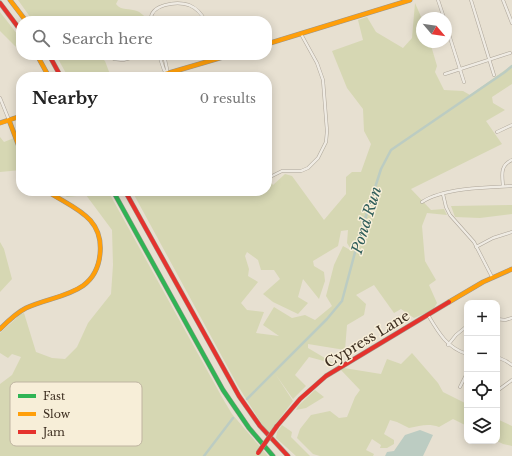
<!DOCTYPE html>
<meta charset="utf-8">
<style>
:root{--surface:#fff;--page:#f2f2f2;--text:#222;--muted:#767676;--line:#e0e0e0}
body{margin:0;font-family:"Libre Baskerville",serif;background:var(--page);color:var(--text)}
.controls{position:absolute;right:12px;bottom:12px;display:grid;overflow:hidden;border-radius:8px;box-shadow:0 2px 10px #0003}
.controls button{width:36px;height:36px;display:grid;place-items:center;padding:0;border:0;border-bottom:1px solid var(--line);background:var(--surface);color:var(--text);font:20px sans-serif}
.compass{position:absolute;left:416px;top:12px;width:36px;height:36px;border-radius:50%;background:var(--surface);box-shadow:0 2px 10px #0003;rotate:119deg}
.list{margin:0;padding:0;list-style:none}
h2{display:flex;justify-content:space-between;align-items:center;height:52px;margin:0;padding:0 16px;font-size:17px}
h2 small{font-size:13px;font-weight:400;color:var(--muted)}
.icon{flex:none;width:22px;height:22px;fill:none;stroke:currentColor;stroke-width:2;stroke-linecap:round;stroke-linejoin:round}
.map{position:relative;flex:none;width:512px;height:456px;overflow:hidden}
.search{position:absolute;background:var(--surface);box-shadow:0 2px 10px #0003;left:16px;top:16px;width:256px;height:44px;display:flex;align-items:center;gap:10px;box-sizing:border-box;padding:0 14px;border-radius:16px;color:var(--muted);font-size:15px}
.panel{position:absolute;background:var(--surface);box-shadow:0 2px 10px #0003;left:16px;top:72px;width:256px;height:124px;border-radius:16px}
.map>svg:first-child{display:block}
</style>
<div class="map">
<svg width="512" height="456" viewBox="0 0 512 456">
<rect width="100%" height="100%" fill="#e7e0d1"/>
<path fill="#d6d7b3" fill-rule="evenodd" d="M18 0H118L116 4C121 11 130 8 137 11 140 12 143 15 145 17L146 21H33Z
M415 3 422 19V42H430L437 66 435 72 444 90 463 91 470 95 512 65V84L492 97 493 103 505 110 486 121 502 144 411 189 431 210 444 209 447 215 427 213 422 226 425 261 436 280 429 285 437 303 433 310 414 318 401 309 394 313 374 285 356 295 366 304 364 315 347 325 345 350 308 344V348L335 364 309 357 295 375 306 386 293 399 276 375 293 401 268 434 238 386 132 191H267V177L273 185 285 174 292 176 324 220 346 194V177L352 172H361L371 144 364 131 363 109 347 88 332 51 363 40 358 20 367 17 376 32 403 48 412 38ZM348 230 347 243 352 251 343 246 334 265 326 296 332 306 315 320 305 315 292 318 274 307 263 325 279 336 256 333 264 312 247 310 241 303 258 282 248 276 249 269 245 256 247 252 258 260 261 270H274L280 279 263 294 273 302 298 314 308 303 298 297 303 279 319 299 325 281 324 272 314 266 313 261 338 246 341 231Z
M0 12 21 39V52L0 31Z
M56 55H98L105 61 111 77H68Z
M0 137 4 142 14 138 21 156V170L0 172Z
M57 191H108L223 399 232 414 268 456H0V384L12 375 21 357 12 354 8 358 0 353V333L21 314 24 313 36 352 52 358 65 359 77 347 88 323 111 294 113 265 112 230 86 195 67 197Z
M512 205V214L480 218 455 217 451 206Z
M0 242 4 249 12 279 0 292Z
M412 353 438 383 443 392 467 404V426L453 419 439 427C428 423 420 426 409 428L397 422 390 420 384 434 394 440V444L387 448H380L381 445 372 439 366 450 374 454 373 456H320L313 454 297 438 300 429 311 415 330 411 339 418 347 417 355 397 360 390 341 370 344 368 381 374 387 359 401 364Z
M315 390 324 397 306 408 296 410 298 406Z
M497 419 512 426V446L503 444 497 441Z
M282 425 292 432 291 437 310 456H296L276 438 277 432Z"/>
<path fill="#bcccc2" d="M420 430 433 435 423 456H385L387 452 394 451 405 435Z"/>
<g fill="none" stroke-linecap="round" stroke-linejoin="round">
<path stroke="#bcccc2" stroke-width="2.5" d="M247 399 327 319 342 301 358 241 381 169 391 150 505 72 512 66
M204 456 233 418"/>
<defs>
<path id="street" d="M438 0 444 18
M471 0 494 75
M503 0 512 23
M151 21C149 4 177 1 189 5 196 8 202 14 205 21
M446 25 464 82
M159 55 164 70 166 73
M164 55 167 69V73
M114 59 123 60 142 55
M445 74 510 53
M0 98 9 120
M497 132 512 125
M267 172 270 177 282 171H301L308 168 318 158 326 142 327 131 323 80 317 63 301 34
M503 186C502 175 500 165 512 160
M443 194 446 207 450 215 474 242 492 277
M422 202C443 188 487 187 512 186
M476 247 493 238 512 232
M428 315C438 332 447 348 467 354
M497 319 505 320 512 318
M448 345 456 335 467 326
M497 357 506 361 512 365
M460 387 467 373
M497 391 512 380"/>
<path id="fast" d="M113 191 223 390 249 428 273 456"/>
<path id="slow" d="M10 0 26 21
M267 44 410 0
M37 55 49 77
M155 77 230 55
M9 120 21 152
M0 123 21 116
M449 302 483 282 512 269
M0 329C8 321 16 313 26 308 56 294 96 296 100 254 104 216 72 208 47 191"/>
<path id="jam" d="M0 3 21 31
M49 55 61 77
M125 191 239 396 260 426 288 456
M277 426 300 399 326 376 449 302"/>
</defs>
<use href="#street" stroke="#ada599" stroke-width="3.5"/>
<use href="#fast" stroke="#9c958a" stroke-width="5"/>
<use href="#slow" stroke="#9c958a" stroke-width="5"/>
<use href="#jam" stroke="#9c958a" stroke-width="5"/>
<use href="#street" stroke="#efebe3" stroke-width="2.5"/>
<use href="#fast" stroke="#30b455" stroke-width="4"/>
<use href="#slow" stroke="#ff9f0a" stroke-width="4"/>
<use href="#jam" stroke="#e5322d" stroke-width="4"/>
<defs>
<path id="jam-bridge" d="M258 453 277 426"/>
</defs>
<use href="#jam-bridge" stroke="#9c958a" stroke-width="5" stroke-linecap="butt"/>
<use href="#jam-bridge" stroke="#e5322d" stroke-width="4"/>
</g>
<g text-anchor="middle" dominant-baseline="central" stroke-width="3" stroke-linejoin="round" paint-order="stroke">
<g font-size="14" fill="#3d2e20" stroke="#f7eed8">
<text transform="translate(367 339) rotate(-31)">Cypress Lane</text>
</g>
<g font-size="15" font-style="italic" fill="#2f5d5a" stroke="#f7eed8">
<text transform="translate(366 220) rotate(-73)">Pond Run</text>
</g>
</g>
<rect x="10" y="382" width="132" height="64" rx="6" fill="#f7eed8" stroke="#bfb4a1" stroke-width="1"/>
<rect x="18" y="394" width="18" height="4" fill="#30b455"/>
<rect x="18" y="412" width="18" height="4" fill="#ff9f0a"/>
<rect x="18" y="430" width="18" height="4" fill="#e5322d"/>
<g font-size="11" fill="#3d2e20">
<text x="43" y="400">Fast</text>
<text x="43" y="418">Slow</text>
<text x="43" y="436">Jam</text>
</g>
</svg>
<div class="controls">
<button>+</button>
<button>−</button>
<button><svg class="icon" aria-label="locate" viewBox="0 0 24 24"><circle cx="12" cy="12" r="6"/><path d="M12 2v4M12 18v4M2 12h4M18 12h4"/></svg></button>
<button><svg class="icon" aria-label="layers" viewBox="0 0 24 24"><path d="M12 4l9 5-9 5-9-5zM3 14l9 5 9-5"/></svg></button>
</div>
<svg class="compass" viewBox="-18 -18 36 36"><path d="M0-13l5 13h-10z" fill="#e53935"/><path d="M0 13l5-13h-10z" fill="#767676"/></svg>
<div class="search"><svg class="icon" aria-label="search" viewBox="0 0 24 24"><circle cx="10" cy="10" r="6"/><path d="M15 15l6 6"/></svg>Search here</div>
<section class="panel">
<h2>Nearby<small>0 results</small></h2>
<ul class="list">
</ul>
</section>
</div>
